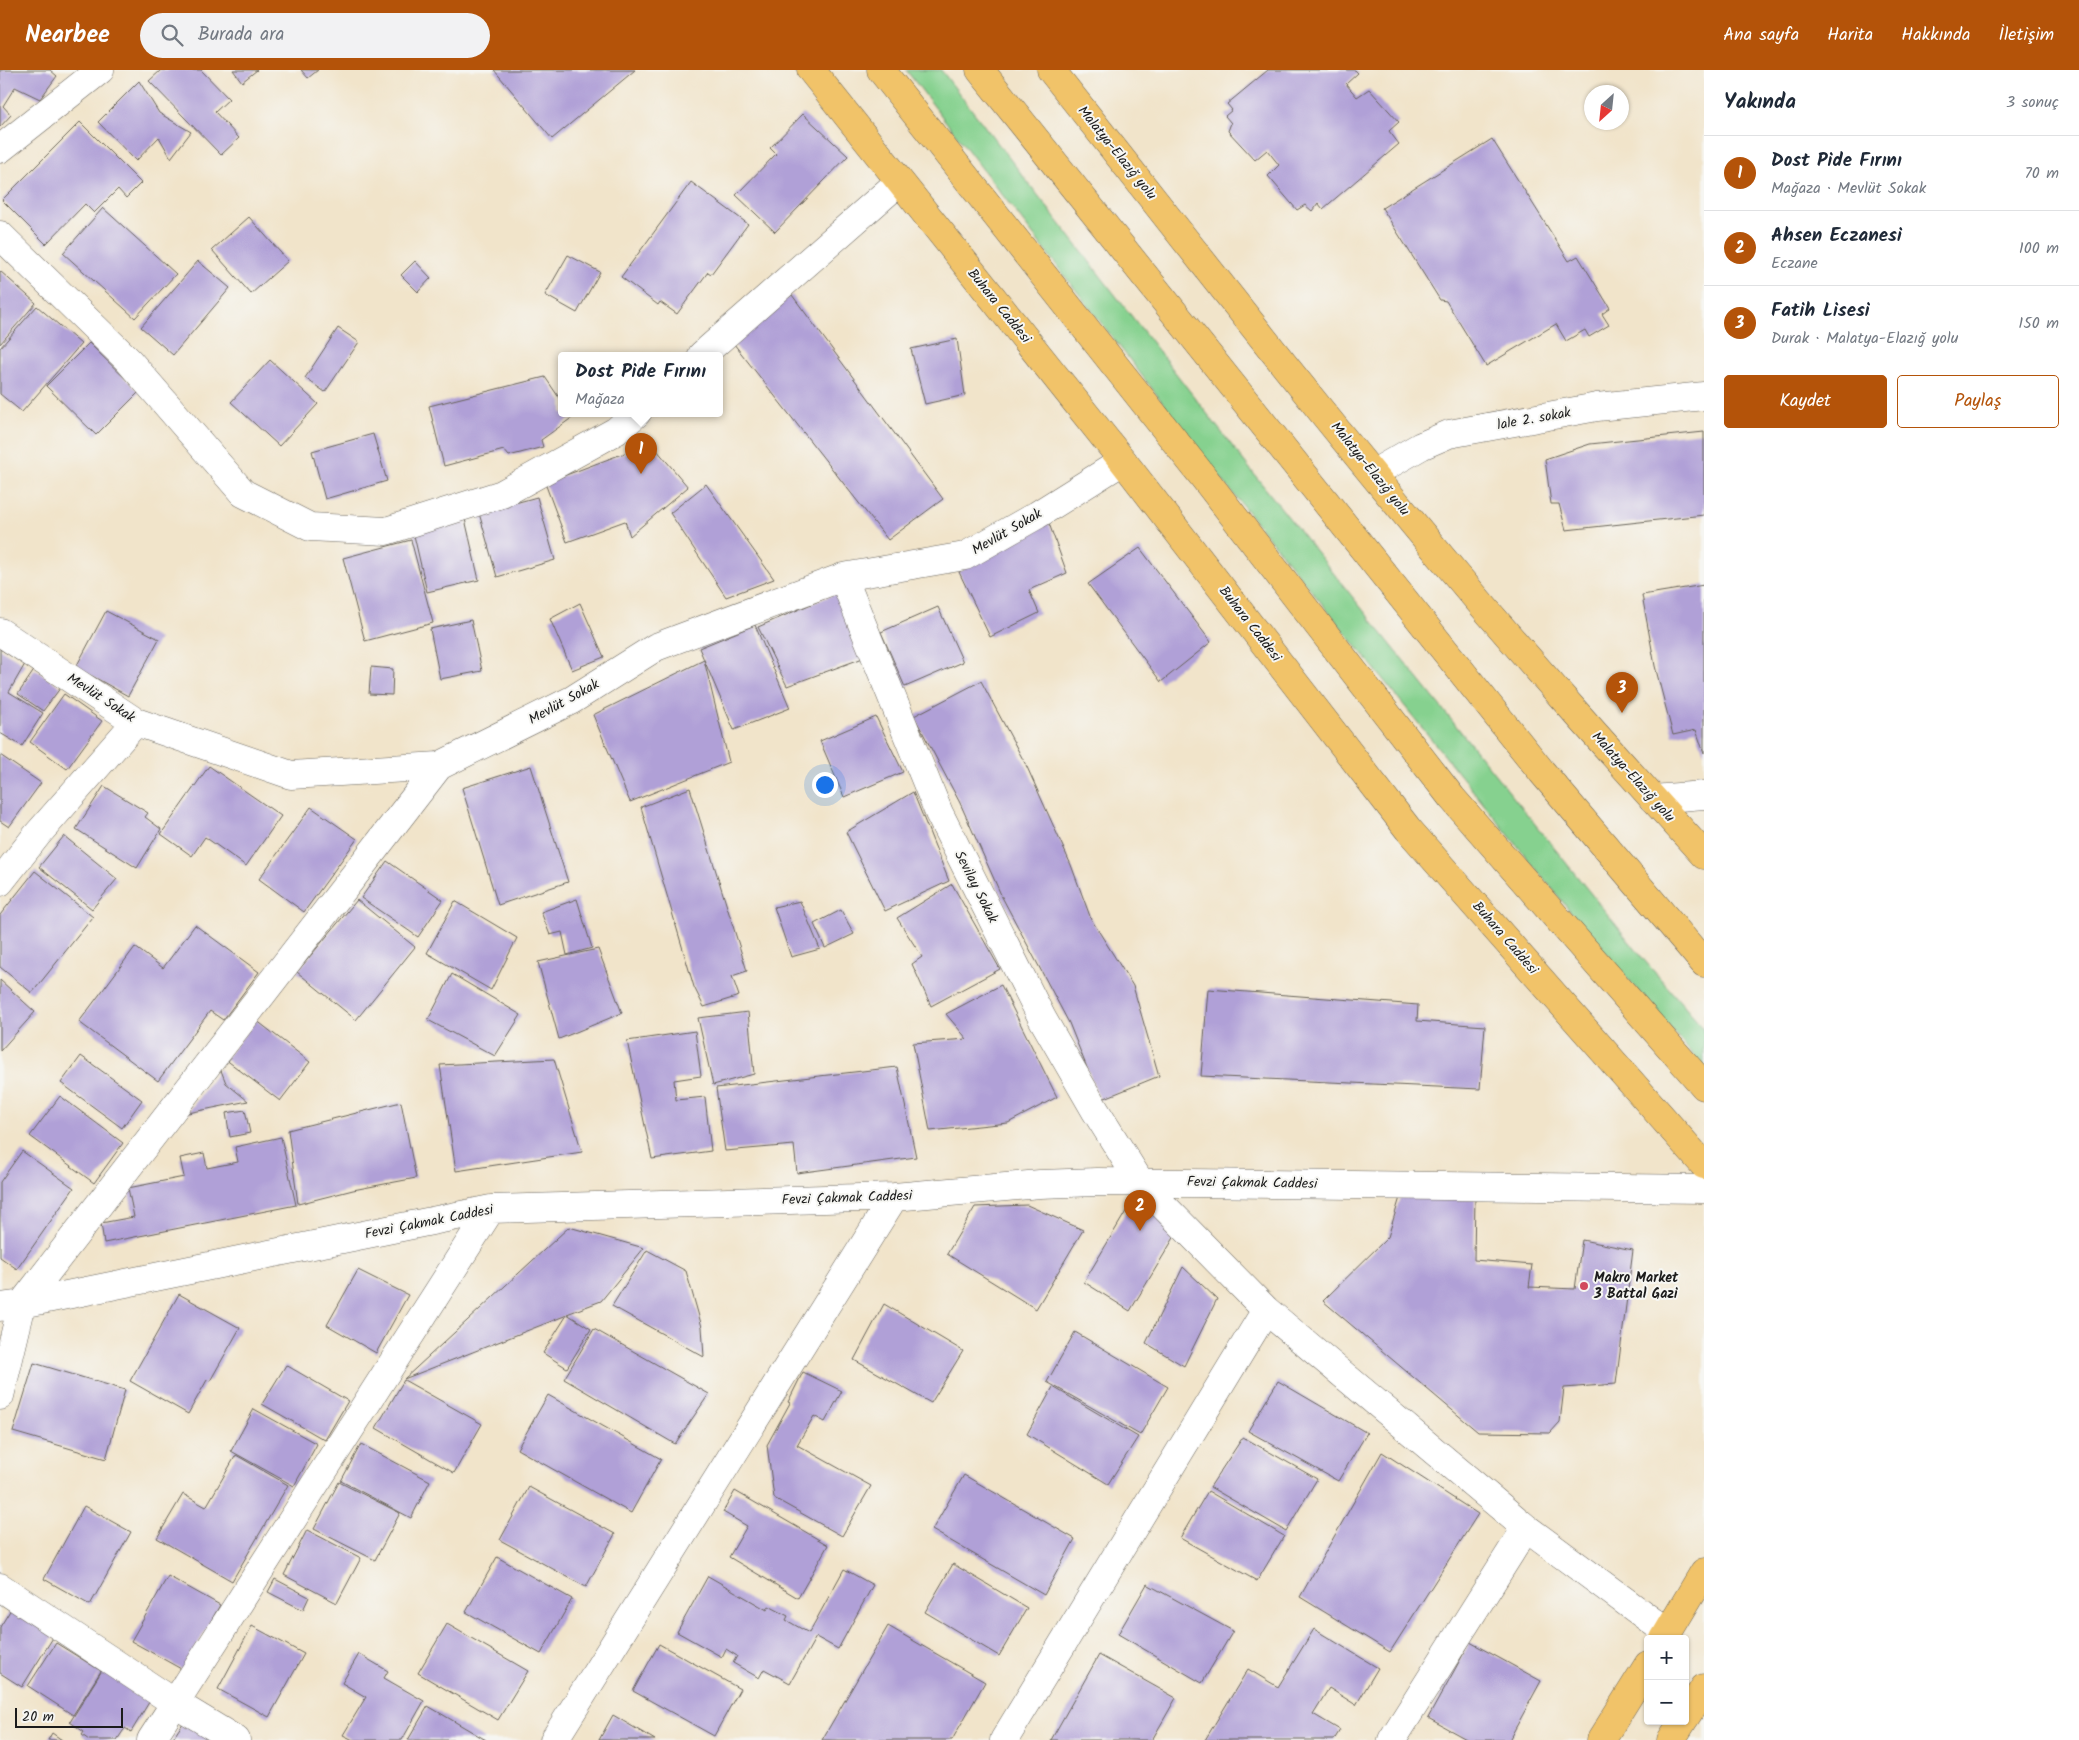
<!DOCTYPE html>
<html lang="tr">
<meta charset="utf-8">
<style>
:root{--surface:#fff;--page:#f2f2f3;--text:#1f2937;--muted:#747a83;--line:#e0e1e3;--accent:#b45309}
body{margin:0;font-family:Kalam,sans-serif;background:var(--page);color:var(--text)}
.controls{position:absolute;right:15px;bottom:15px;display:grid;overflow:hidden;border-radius:5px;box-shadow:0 1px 4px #0004}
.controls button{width:45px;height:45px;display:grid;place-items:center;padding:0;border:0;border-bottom:1px solid var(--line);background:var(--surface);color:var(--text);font:25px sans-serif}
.compass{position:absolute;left:1584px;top:15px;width:45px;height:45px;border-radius:50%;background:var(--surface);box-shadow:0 1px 4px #0004;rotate:207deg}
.scale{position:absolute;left:15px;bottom:12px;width:108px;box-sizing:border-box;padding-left:5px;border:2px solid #1c1c1c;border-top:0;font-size:14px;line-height:18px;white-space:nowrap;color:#1c1c1c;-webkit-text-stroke:4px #f6f6f2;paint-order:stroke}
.you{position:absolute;left:824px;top:714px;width:18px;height:18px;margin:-12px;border:4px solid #fff;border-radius:50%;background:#1a73e8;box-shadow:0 0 0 8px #1a73e833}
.badge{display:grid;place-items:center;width:32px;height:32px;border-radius:50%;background:var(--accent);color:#fff;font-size:16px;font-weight:700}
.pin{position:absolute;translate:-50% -41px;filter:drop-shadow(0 1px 2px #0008)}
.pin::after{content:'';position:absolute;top:26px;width:18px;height:15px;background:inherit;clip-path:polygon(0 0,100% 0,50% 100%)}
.popup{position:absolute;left:558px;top:282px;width:165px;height:65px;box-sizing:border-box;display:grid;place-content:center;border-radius:5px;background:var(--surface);filter:drop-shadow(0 1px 4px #0005);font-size:16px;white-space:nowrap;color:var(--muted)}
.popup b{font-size:19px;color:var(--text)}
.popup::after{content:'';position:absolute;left:50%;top:100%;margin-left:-10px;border:10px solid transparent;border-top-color:var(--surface)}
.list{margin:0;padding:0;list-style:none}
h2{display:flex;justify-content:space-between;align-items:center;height:65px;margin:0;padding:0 20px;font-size:21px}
h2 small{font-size:16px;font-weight:400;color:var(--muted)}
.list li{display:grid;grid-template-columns:32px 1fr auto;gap:15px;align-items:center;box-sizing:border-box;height:75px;padding:0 20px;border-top:1px solid var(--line)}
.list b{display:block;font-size:19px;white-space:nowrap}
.list p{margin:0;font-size:16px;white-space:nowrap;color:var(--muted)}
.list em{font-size:16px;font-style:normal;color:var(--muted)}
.actions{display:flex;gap:10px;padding:15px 20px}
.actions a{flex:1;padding:11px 0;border:1px solid var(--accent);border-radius:5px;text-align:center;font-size:18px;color:var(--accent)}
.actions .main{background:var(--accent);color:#fff}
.icon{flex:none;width:28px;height:28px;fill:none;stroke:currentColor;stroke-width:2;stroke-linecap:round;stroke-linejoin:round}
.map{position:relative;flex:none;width:1704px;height:1670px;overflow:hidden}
header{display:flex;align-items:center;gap:30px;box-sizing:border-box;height:70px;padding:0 25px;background:var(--accent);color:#fff}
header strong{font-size:24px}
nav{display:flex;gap:28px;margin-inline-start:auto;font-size:18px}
.search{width:350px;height:45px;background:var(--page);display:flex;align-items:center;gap:12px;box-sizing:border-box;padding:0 18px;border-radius:28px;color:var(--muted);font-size:19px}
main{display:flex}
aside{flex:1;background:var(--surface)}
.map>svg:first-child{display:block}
</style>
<header>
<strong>Nearbee</strong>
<div class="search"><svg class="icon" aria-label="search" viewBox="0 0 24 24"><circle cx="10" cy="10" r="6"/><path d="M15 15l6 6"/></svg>Burada ara</div>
<nav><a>Ana sayfa</a><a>Harita</a><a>Hakkında</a><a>İletişim</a></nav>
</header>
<main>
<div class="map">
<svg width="1704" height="1670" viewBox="0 0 1704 1670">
<rect width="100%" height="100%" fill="#f6f6f2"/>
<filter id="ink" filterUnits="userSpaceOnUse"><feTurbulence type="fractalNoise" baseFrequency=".02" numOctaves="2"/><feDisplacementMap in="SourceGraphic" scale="10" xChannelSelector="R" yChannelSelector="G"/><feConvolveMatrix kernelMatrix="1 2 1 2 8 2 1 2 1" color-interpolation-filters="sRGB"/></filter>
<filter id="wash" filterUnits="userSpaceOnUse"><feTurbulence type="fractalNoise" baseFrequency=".0096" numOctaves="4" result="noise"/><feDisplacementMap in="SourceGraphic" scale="20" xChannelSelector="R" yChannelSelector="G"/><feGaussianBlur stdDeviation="1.12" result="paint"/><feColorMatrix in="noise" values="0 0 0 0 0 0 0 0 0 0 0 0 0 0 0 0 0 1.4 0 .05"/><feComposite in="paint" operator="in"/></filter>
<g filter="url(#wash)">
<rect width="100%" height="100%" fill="#f1e4ca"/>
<path fill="#86d18f" stroke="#517656" d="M906 0H941L1257 408 1645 891 1704 959V998L1570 841 1231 421Z"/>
<g id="blocks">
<path fill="#b0a0d7" d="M0 0H50L57 6 40 29 15 17 3 36 11 45 0 57Z
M161 0H201L229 29 215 42 239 68 221 85 149 11Z
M233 0H257L242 12Z
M301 0H318L308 8Z
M494 0H635L552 69Z
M1268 0H1355L1358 3 1346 14 1357 27 1369 19 1399 52 1389 61 1399 74 1323 139 1318 133 1312 141 1305 135 1297 140 1268 106 1279 95 1267 80 1255 90 1228 61 1231 53 1225 46 1232 40 1227 34Z
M139 11 159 43 191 62 171 88 159 67 136 91 98 52Z
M803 44 848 86 775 162 736 125 776 84 770 78Z
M80 52 141 113 126 128 118 119 94 143 85 134 46 174 2 130Z
M1492 69 1569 191 1578 186 1610 238 1602 244 1609 255 1589 267 1585 260 1566 271 1556 254 1486 296 1446 231 1440 230 1382 138Z
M691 112 748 154 711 204 708 202 677 244 660 232 658 235 621 207Z
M103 138 176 204 135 248 63 183Z
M249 147 288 191 251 224 212 180Z
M568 185 600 202 577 243 545 225Z
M198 191 230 218 173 285 141 257Z
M415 191 431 208 418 222 401 205Z
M0 201 36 233 0 274Z
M792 225 943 429 888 470 730 269Z
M37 236 81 274 22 342 0 324V278Z
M338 258 359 272 325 322 305 308Z
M957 269 965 325 925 334 911 279Z
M89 273 139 322 96 365 46 316Z
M270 290 318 334 279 376 231 332Z
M545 307 562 332V343H570L573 347 541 370 543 377 509 386 504 380 444 396 429 336Z
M1704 362V445L1566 460 1559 434H1551L1545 389 1590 374Z
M373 364 387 411 325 429 312 381Z
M651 373 688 417 630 466 625 451 567 472 545 413Z
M706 414 774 509 726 527 670 443Z
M537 427 555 490 497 507 479 443Z
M1047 448 1067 503 1029 520 1039 543 990 567 959 502Z
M465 449 479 510 427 522 413 461Z
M411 470 433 553 365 571 343 488Z
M1140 478 1211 572 1161 612 1088 514Z
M1704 515V683L1696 660 1673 665 1655 596 1642 525Z
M837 523 863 588 787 616 758 557Z
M580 533 604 587 572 600 550 549Z
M938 537 963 592 905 617 881 562Z
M106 541 159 569 128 626 76 597Z
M471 550 482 601 440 609 430 559Z
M755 555 790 638 734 660 699 578Z
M0 579 25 594 9 622 43 643 22 676 0 663Z
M704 590 729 692 630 732 593 645Z
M371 597 393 599 392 625 369 624Z
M35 599 61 617 43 641 18 624Z
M981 611 1027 697 1071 795 1091 849 1133 916 1159 1006 1100 1030 1069 953 1002 827 960 733 914 646Z
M64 624 102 651 67 699 30 672Z
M876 647 903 702 844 727 820 671Z
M0 685 41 713 9 757 0 751Z
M209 696 281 746 246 796 205 767 192 786 161 764Z
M531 696 568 812 498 835 462 718Z
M104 716 148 743 145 747 161 759 137 798 76 759Z
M690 718 747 901 732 906 739 926 704 937 694 917 641 737Z
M913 722 949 811 885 841 846 762Z
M311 737 357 769 304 842 259 809Z
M64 766 117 809 92 839 39 797Z
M387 791 443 830 418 867 361 828Z
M35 801 93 847 32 923 0 897V845Z
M952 814 1000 899 931 936 912 894 922 887 897 848Z
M577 829 592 878 567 885 562 862 550 865 541 842Z
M357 830 415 877 356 950 297 902Z
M455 831 517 868 491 920 427 883Z
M800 831 820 879 791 887 774 837Z
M841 840 854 864 825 878 814 854Z
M195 855 259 902 223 950 210 941 158 1011 79 952 135 877 163 898Z
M598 879 622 943 559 969 538 892Z
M452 904 521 945 495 986 428 950Z
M0 910 35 942 0 981Z
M1001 915 1057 1027 1008 1053 930 1061 913 973 967 969 946 944Z
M1208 919 1418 935 1417 951 1485 956 1480 1019 1201 1006Z
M748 942 754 1004 713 1015 698 948Z
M256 950 310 992 280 1031 225 989Z
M695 961 701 1006 674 1010 676 1030 705 1027 711 1081 652 1089 627 971Z
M81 986 142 1030 122 1058 61 1013Z
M554 989 582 1082 456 1101 440 995Z
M897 997 916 1087 797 1103 794 1075 725 1081 716 1018Z
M220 998 226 1013 248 1031 188 1043Z
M60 1026 123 1073 94 1113 30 1066Z
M401 1032 416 1108 353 1120 298 1134 288 1060Z
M245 1040 250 1063 230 1067 226 1043Z
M281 1067 296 1135 104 1173 101 1153 134 1147 128 1118 184 1107 180 1088 204 1083 207 1098 238 1092 235 1077Z
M22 1081 74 1118 17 1199 0 1187V1112Z
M1401 1124 1475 1126 1474 1190 1532 1195 1529 1217 1575 1219 1582 1170 1633 1180 1616 1314 1564 1318 1560 1352 1550 1363 1478 1362 1323 1231 1388 1167Z
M1134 1128 1178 1161 1130 1241 1084 1212Z
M1027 1135 1083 1160 1036 1239 947 1184 975 1137Z
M569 1157 644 1178 601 1231 567 1244 591 1259 567 1298 543 1283 567 1245 404 1309Z
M647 1180 686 1201 702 1257 704 1287 612 1236Z
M1183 1197 1217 1229 1184 1296 1146 1273Z
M358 1200 408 1225 376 1283 327 1255Z
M179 1224 240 1258 210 1311 207 1310 188 1344 130 1311Z
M884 1234 963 1281 931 1333 854 1290Z
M594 1259 709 1324 675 1374 564 1309Z
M1075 1262 1168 1317 1140 1365 1047 1312Z
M34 1293 125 1320 106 1389 13 1362Z
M286 1295 348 1331 325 1370 262 1334Z
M803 1302 842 1321 825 1352 814 1346 797 1375 871 1416 842 1466 774 1428 767 1375 790 1333 788 1332Z
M404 1310 482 1354 454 1403 376 1358Z
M1278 1311 1367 1363 1338 1411 1248 1361Z
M1053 1317 1138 1367 1108 1414 1027 1364Z
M548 1325 661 1389 631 1443 517 1379Z
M254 1339 317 1374 294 1416 231 1381Z
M1243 1367 1317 1409 1286 1461 1210 1417Z
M361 1374 430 1411 411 1448 341 1411Z
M1382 1382 1478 1444 1390 1582 1300 1527Z
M236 1385 288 1415 232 1511 157 1468 183 1424 206 1437Z
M964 1405 1075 1469 1044 1525 932 1460Z
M339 1412 400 1443 375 1490 314 1459Z
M529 1417 615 1464 586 1517 500 1470Z
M735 1421 828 1475 798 1528 729 1487 747 1456 723 1442Z
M1208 1421 1284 1466 1257 1511 1180 1468Z
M84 1436 131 1462 90 1535 44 1509Z
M307 1460 361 1488 337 1533 284 1505Z
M497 1487 572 1529 541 1584 466 1542Z
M953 1494 1027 1538 999 1586 925 1542Z
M844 1499 873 1515 838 1579 816 1567 790 1613 764 1599 759 1608 733 1593 737 1586 726 1579 722 1587 677 1562 708 1506 767 1540 769 1536 788 1546 786 1550 809 1563Z
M168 1506 220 1535 183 1600 131 1571Z
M275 1509 309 1527 303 1540 268 1522Z
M1147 1514 1233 1561 1202 1613 1118 1564Z
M13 1536 56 1563 22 1617 0 1603V1557Z
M447 1554 528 1601 498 1650 418 1603Z
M252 1556 304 1584 269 1647 218 1619Z
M888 1556 985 1612 952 1670H822Z
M1314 1559 1378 1598 1356 1635 1329 1618 1313 1644 1340 1660 1334 1670H1205L1248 1599 1278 1617Z
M1470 1572 1541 1611 1509 1670H1468L1428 1648Z
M56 1573 101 1601 73 1645 28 1616Z
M659 1574 740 1619 714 1666 633 1621Z
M359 1584 388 1601 384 1608 424 1631 402 1670H353L343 1665 366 1627 342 1613Z
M1099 1585 1176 1628 1152 1670H1051Z
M106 1594 154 1624 131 1662 125 1658 117 1670H89L82 1665 84 1662 70 1652Z
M428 1636 486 1670H408Z
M613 1645 655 1670H599Z
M185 1650 216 1670H172Z
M52 1663 62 1670H48Z"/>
</g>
</g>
<g filter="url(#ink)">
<use href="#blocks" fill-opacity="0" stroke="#676259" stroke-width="1"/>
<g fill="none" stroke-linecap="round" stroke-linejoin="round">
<defs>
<path id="minor" d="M0 79 100 0
M0 165 128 290 243 423 310 457 386 461 502 424 616 361 637 343
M702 285 899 112
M1374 403 1421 376 1449 364 1597 337 1704 326
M843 507 939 743 1042 948 1095 1040 1140 1112 1266 1240 1526 1458 1668 1563
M0 562 136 652 291 705 439 696 572 630 656 577 843 507 965 486 1037 445 1123 391
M1653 729 1704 725
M0 812 37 765 136 652
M0 1237 22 1234 491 1139 894 1127 1040 1114 1097 1112 1704 1119
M0 1326 22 1234 439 696
M0 1517 175 1633 151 1670
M236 1670 175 1633 491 1139
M554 1670 894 1127
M1004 1670 1266 1240
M1392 1670 1526 1458"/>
<path id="major" d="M811 0 1123 391 1408 759 1704 1095
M1051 0C1183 166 1312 334 1449 496 1532 595 1618 690 1704 785
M1664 1569 1704 1502
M1685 1648 1704 1618
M1601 1670 1648 1595
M1671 1670 1683 1651"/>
<path id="highway" d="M881 0 1201 404 1452 728 1704 1016
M980 0 1542 702 1704 893"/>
</defs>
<use href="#minor" stroke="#676259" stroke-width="29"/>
<use href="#major" stroke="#676259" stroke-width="29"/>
<use href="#highway" stroke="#676259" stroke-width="29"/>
<use href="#minor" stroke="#fff" stroke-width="28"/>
<use href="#major" stroke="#f1c369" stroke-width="28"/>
<use href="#highway" stroke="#f1c369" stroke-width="28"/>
</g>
</g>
<circle fill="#d1495b" stroke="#f6f6f2" stroke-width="2" cx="1584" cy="1216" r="5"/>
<g text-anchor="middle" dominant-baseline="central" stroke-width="4" stroke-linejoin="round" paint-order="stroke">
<g font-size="14" fill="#1c1c1c" stroke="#f6f6f2">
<text transform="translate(1117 83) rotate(51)">Malatya-Elazığ yolu</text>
<text transform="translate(999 236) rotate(51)">Buhara Caddesi</text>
<text transform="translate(1534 349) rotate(-10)">lale 2. sokak</text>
<text transform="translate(1370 399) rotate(51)">Malatya-Elazığ yolu</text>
<text transform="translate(1007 462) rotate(-30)">Mevlüt Sokak</text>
<text transform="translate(1250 554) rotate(52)">Buhara Caddesi</text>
<text transform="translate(101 628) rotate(33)">Mevlüt Sokak</text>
<text transform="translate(564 632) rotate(-29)">Mevlüt Sokak</text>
<text transform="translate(1633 707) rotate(48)">Malatya-Elazığ yolu</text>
<text transform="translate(976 817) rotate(63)">Sevilay Sokak</text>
<text transform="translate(1505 868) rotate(49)">Buhara Caddesi</text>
<text transform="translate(1252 1113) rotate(1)">Fevzi Çakmak Caddesi</text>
<text transform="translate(847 1128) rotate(-2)">Fevzi Çakmak Caddesi</text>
<text transform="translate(429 1152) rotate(-11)">Fevzi Çakmak Caddesi</text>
</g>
<g font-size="14" font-weight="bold" fill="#1c1c1c" stroke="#f6f6f2" text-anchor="start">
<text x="1594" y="1208">Makro Market<tspan x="1594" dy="16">3 Battal Gazi</tspan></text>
</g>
</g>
</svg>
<div class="controls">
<button>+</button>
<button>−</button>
</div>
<svg class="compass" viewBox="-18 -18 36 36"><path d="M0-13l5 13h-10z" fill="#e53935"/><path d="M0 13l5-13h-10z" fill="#747a83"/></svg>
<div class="scale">20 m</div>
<div class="you"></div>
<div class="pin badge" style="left:641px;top:404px">1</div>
<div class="popup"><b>Dost Pide Fırını</b>Mağaza</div>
<div class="pin badge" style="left:1140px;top:1161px">2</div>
<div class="pin badge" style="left:1622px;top:643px">3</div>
</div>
<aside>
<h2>Yakında<small>3 sonuç</small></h2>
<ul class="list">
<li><span class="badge">1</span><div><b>Dost Pide Fırını</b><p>Mağaza · Mevlüt Sokak</p></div><em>70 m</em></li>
<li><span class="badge">2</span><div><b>Ahsen Eczanesi</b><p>Eczane</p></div><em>100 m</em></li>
<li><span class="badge">3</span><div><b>Fatih Lisesi</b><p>Durak · Malatya-Elazığ yolu</p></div><em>150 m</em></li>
</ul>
<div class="actions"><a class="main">Kaydet</a><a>Paylaş</a></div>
</aside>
</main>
